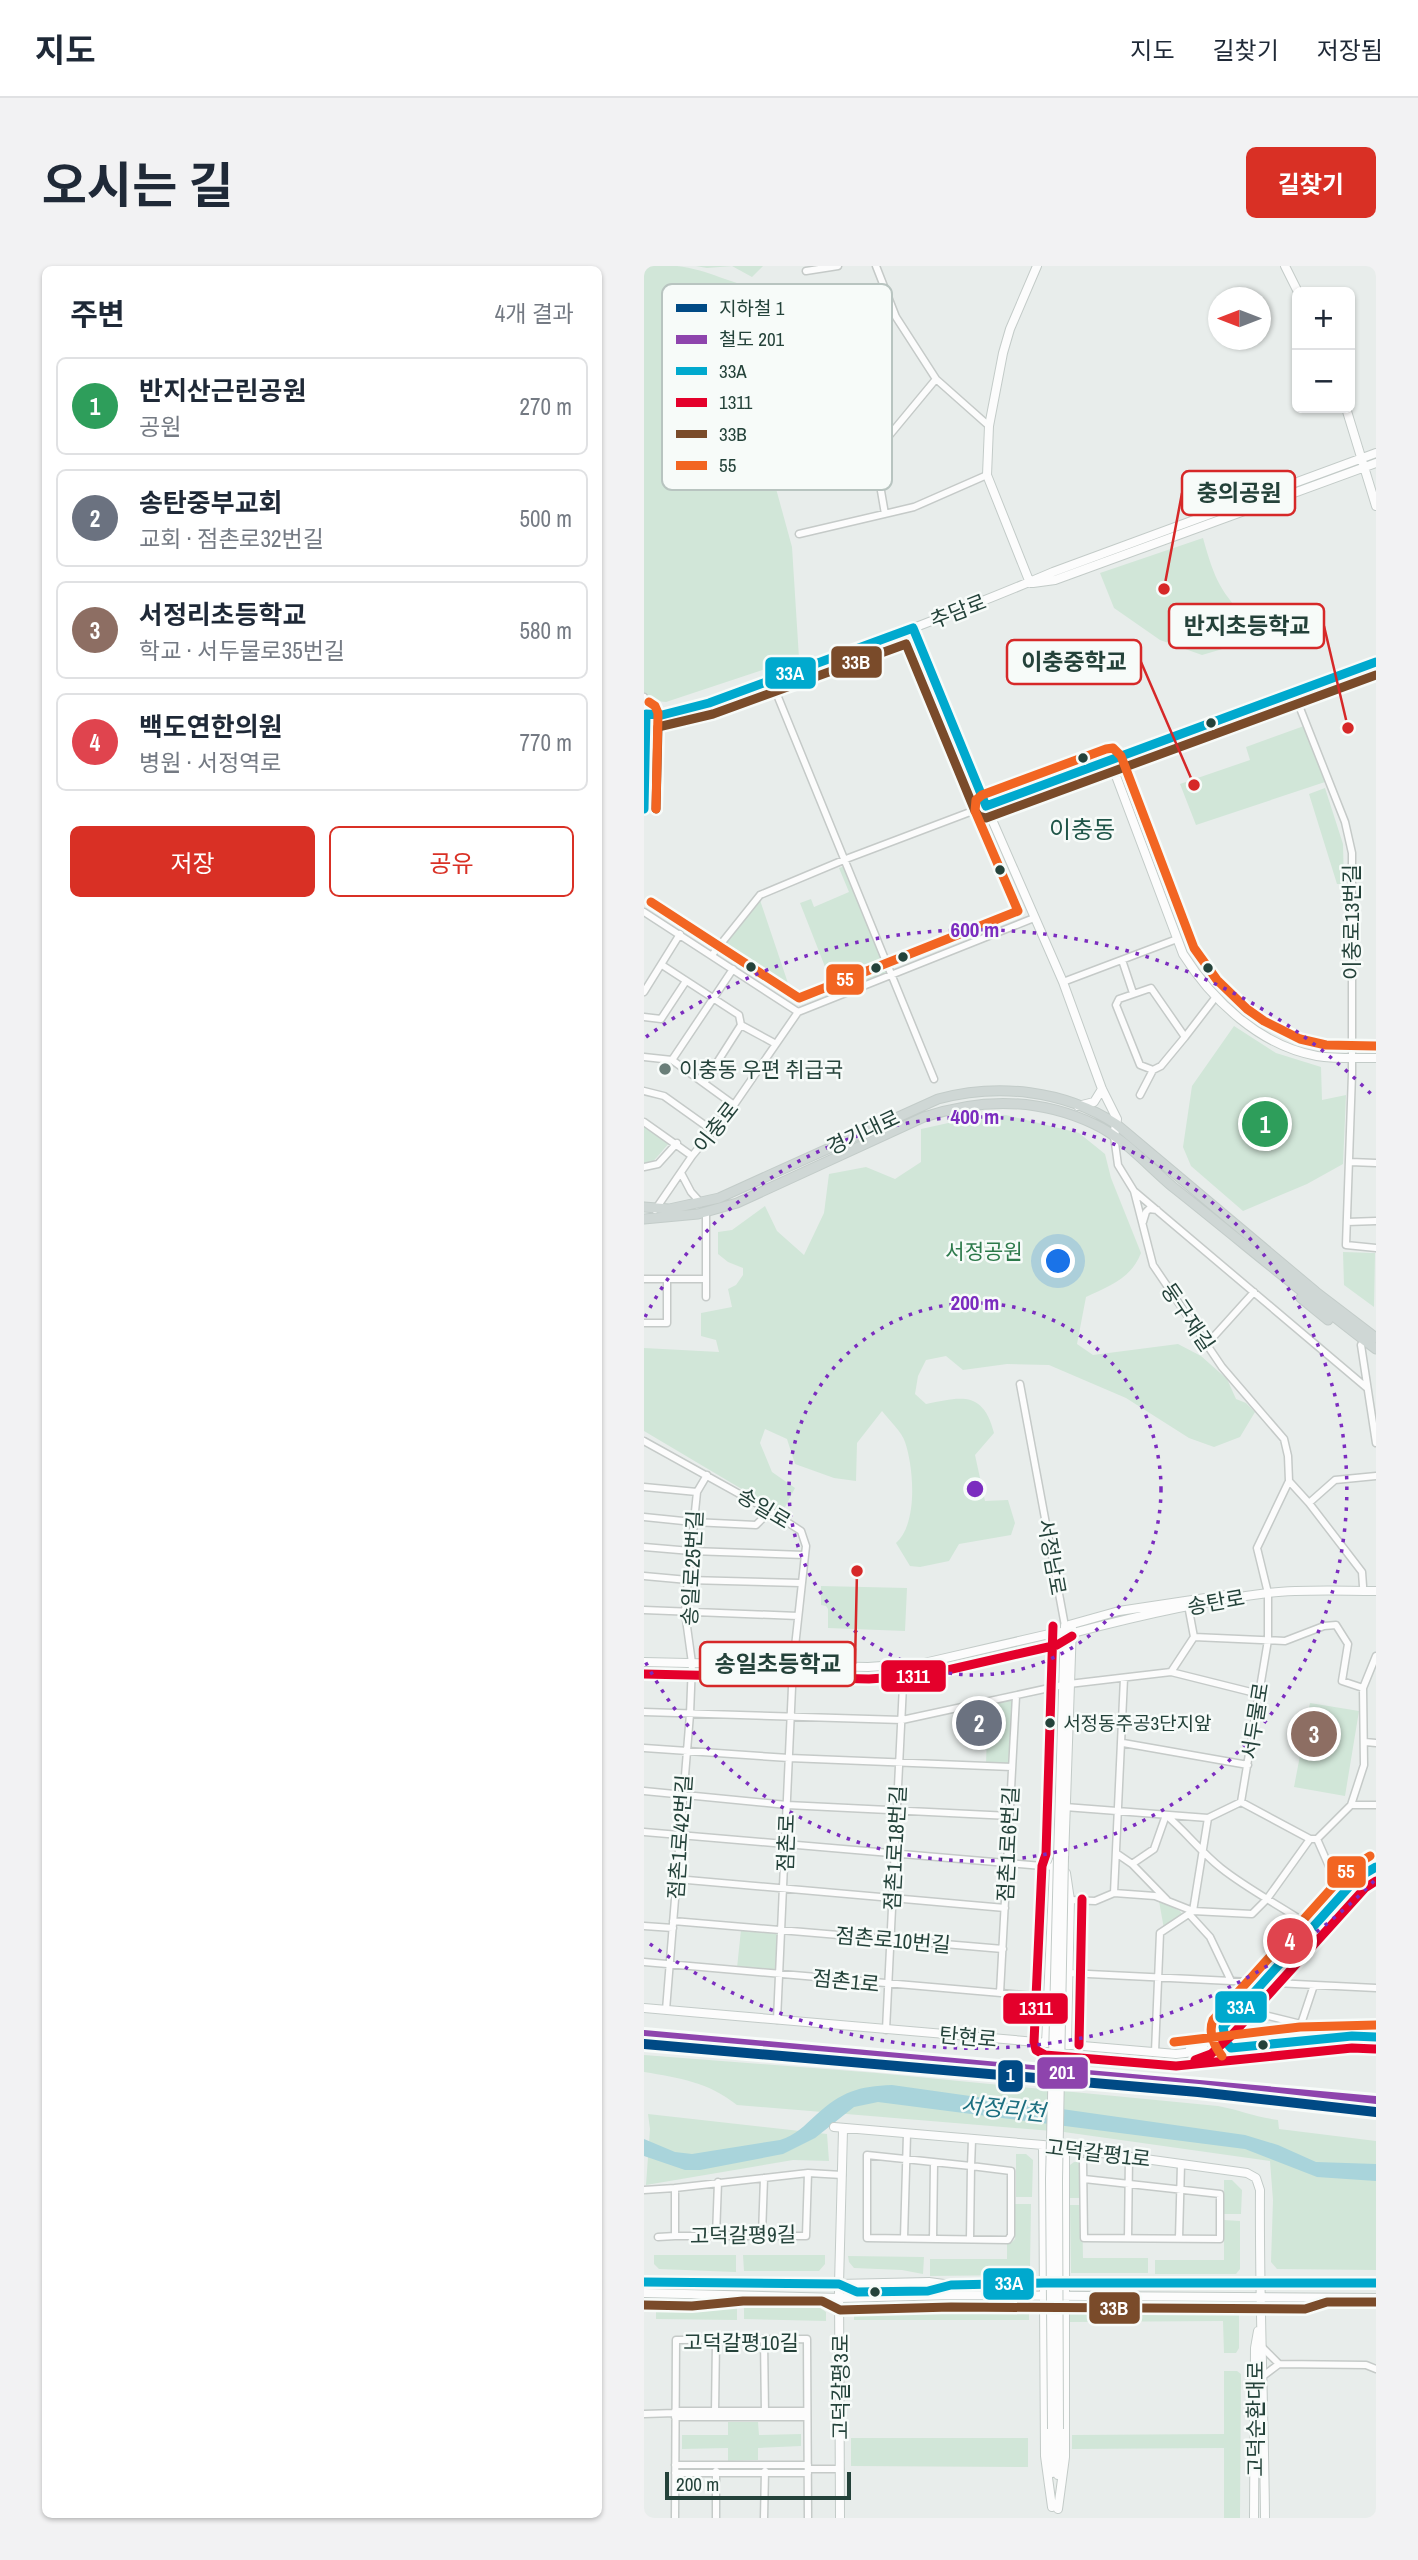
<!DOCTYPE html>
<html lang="ko">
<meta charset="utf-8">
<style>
:root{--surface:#fff;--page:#f2f2f3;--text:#1f2937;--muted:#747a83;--line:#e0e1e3;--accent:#d93025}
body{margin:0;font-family:"Archivo Narrow","Noto Sans KR",sans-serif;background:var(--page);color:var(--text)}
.controls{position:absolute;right:21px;top:21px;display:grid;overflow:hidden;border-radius:10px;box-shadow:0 2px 5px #0004}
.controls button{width:63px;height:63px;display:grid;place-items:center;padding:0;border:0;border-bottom:2px solid var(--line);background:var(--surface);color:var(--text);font:35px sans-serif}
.compass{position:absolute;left:564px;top:21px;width:63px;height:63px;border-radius:50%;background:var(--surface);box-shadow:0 2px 5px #0004;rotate:270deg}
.scale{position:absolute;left:21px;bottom:18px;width:186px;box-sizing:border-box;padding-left:7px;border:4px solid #24423a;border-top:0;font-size:19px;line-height:24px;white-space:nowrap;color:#24423a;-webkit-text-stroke:5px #f7fbf9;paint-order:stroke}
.you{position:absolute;left:415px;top:996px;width:24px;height:24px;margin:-18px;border:5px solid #fff;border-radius:50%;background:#1a73e8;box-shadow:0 0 0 10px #1a73e833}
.badge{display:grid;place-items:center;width:46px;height:46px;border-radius:50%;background:var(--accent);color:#fff;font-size:23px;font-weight:700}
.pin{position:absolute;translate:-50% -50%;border:4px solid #fff;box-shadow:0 2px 7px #0006}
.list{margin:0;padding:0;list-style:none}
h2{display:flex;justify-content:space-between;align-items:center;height:91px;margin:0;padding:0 28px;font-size:30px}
h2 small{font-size:23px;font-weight:400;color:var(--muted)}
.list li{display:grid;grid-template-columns:46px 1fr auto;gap:21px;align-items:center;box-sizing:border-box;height:98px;margin:0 14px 14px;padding:0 14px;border:2px solid var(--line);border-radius:10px}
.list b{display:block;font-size:26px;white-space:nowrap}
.list p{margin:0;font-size:23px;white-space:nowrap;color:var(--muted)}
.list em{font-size:23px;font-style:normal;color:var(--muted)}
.actions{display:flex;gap:14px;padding:21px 28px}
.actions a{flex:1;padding:16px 0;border:2px solid var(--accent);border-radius:10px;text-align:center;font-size:24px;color:var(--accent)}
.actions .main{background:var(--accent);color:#fff}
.map{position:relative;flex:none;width:732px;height:2252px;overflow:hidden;border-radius:10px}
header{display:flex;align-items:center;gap:42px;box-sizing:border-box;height:98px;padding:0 35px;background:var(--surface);border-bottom:2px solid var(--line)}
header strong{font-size:33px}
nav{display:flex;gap:38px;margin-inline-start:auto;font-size:24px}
.intro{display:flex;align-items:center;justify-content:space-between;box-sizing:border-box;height:168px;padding:0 42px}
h1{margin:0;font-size:49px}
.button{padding:18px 32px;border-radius:10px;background:var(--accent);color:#fff;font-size:24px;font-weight:700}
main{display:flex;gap:42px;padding:0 42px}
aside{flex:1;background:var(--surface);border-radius:10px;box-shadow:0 2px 5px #0004}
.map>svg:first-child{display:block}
</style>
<header>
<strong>지도</strong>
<nav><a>지도</a><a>길찾기</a><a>저장됨</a></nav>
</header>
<div class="intro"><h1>오시는 길</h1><a class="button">길찾기</a></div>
<main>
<aside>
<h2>주변<small>4개 결과</small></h2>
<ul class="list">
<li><span class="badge" style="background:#2e9e5b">1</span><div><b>반지산근린공원</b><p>공원</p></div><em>270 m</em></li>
<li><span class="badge" style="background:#6b7280">2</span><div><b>송탄중부교회</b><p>교회 · 점촌로32번길</p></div><em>500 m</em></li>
<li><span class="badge" style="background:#8d6e63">3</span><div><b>서정리초등학교</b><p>학교 · 서두물로35번길</p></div><em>580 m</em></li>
<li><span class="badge" style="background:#e0444e">4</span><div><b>백도연한의원</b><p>병원 · 서정역로</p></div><em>770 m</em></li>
</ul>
<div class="actions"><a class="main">저장</a><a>공유</a></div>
</aside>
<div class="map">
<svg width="732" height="2252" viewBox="0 0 732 2252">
<rect width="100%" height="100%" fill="#e8edeb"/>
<path fill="#d1e6d8" d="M0 0C11 0 22 0 33 0 63 3 89 19 118 23L120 50 133 91 122 186 148 281 155 392 22 436 0 434Z
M52 0H119L108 11 88 0 63 2Z
M559 272C571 315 576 325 607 358L599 377 558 389 516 374 470 342 456 307Z
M660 460 681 516 552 559 536 518 606 494 602 481Z
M681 522 699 578 700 618H693L665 528Z
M201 600 244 706 211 718 207 708 187 716 156 637 167 633 170 641 205 626 195 602Z
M116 634 150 735 74 688Z
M590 760 632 787 677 801 678 834 702 829 699 898 663 918 599 945 547 900 539 881 548 820Z
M362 849 435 867 461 888 467 912 497 987C487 1013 465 1020 442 1031L433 1078 449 1089 534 1078 557 1090 583 1113 592 1133 602 1137 611 1146 596 1171 570 1181 545 1172 482 1132 405 1099 363 1098 319 1104 302 1090 282 1094 274 1110 271 1128 282 1138C317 1131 339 1124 350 1167L331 1189 341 1235 364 1234 371 1257 367 1269 315 1278 305 1295 276 1301 266 1300 252 1277C274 1258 270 1202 261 1176 258 1166 245 1154 238 1145L213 1177 212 1215 190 1212 151 1198 143 1173 121 1163 116 1177 128 1206 151 1222 138 1247 0 1165V1082L75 1086 72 1074 57 1070V1047L88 1041 84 1023 92 1019 99 1009V1002L84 996 74 988V966L88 964 121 940 133 965 160 989 180 947 185 908 222 901 251 913 277 896V863L336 850Z
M0 858 26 876 7 898H0Z
M699 986 731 987 730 1041 700 1019Z
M177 1320 263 1322 261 1365 184 1362V1343L182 1340 177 1339Z
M371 1433 366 1499 342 1498 344 1439Z
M666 1437 715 1445 701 1530 650 1521Z
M515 1635 536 1645 539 1650 520 1663Z
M97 1664H138L135 1706 93 1702Z
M0 1789 233 1807 574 1840C595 1844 612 1851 634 1854L635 1863 732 1875V2004L633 2003 627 1996 629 1934 626 1895 420 1866 93 1839C64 1816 36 1812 0 1806Z
M4 1848 183 1868 185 1895 149 1894 2 1919 6 1863Z
M372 1888H382L389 1894 388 1931H372Z
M430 1896H438V1932H426V1899Z
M580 1914H588L598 1924 597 1948H580Z
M371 1938H387L386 2001 381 2009 286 2010V1993H363V1977H367L371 1973Z
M426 1939H438L439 1992H504V2007H427Z
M580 1954 596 1955V2003L592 2008H511V1994H580Z
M10 1989H92V2006L15 2003 10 1998Z
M99 1989H181V1998L175 2005H100Z
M204 1990 280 1991 279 2008 258 2004 210 2002 205 1996Z
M19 2034 93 2038V2054L12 2053V2041Z
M100 2038 175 2041 182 2046V2055L100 2053Z
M431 2038H530L587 2041 595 2047V2082L592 2087H580L579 2055 426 2056V2042Z
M295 2040 380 2042 385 2046V2054H210V2045L213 2042 284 2043Z
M580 2105H593L597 2108 596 2252H580V2182L428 2183V2169L580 2168Z
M84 2156H114L115 2169 157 2168V2180L114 2182V2194L84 2195V2182L38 2183V2169H84Z
M384 2172V2201L207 2200V2172Z"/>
<path fill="#a9d4db" d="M248 1819 601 1869 634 1879 672 1896 732 1898V1915L673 1911 601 1883 234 1836 210 1841 171 1872 139 1888 56 1904H41L0 1890V1873L31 1886 48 1888 136 1874C152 1869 160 1860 172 1849 197 1826 215 1820 248 1819Z"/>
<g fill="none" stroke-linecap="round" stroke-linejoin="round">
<defs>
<path id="street" d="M232 0 252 51 292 113
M162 5 194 0
M241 248 232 196 239 177 292 113 345 160
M155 268 270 241 343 209
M127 414 290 813
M650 427 701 556 708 587V808L702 979 732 982
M0 431 2 434
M0 646 154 746
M68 689 116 629 202 593 342 540
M478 694 489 727
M18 699 95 749 97 759 132 778
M419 716 533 673
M507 722 541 771 517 800 509 804 496 799 472 739 475 733Z
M0 726 36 668
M0 751 17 753 42 715
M541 771 571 732
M0 791 28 794 90 839
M28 794 89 703
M60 817 97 759
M0 825 20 830 69 865
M496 829 509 804
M0 856 48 890
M470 870 474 899 490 925 509 999 578 1101 640 1173 644 1190 645 1215 613 1282 624 1327V1374L597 1536
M706 896 732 897
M0 901 14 898 33 877
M37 907 47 926 57 937
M490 925 723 1122
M11 944 48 890 90 839 154 746 390 652
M62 947V1031
M499 956 502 946 505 943 513 944
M703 956 732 955
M0 1013H62
M0 1057H23V1013
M563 1078 610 1026
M717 1079 732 1177
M376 1118 421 1360
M0 1175 126 1245 157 1265 162 1280 149 1399 133 1754
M645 1215 665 1237 718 1306 719 1320
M0 1221 53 1226
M665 1237 691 1214 732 1210
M0 1251 49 1256 112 1259 126 1245
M0 1281 47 1285 160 1289
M0 1310 44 1314 156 1317
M544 1339 550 1371
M0 1344 154 1350
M550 1371 641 1375 680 1360 692 1359 704 1378 698 1415 719 1422
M527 1406 615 1428
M425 1418 527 1406 550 1371
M0 1446 258 1454 419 1419
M721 1476 732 1477
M479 1477 604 1499
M0 1482 145 1492 368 1501
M0 1525 143 1539 366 1550
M707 1539H732
M421 1541 564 1552 597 1536 666 1573
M0 1566 410 1601
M673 1573 692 1616
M472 1587 488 1598 523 1634
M488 1598 510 1583 522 1549C542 1566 557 1586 577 1602 606 1625 639 1641 669 1662
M32 1613 361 1642
M470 1627 511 1630 549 1645 608 1648 623 1633 666 1573H673L707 1539 720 1499 719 1422 732 1390
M426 1634 451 1635 470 1627 480 1412
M545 1648 566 1671 587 1715
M29 1655 359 1683
M0 1660 29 1662
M0 1696 403 1731
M424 1707 732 1722
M356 1727 372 1430
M599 1739 612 1747 657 1758 670 1719
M22 1744 46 1448 48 1397 41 1346 44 1314 53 1226 63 1209
M242 1764 260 1399
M511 1786 516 1667 549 1645 564 1552
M439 1895 440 1972 576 1973V1928L440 1913
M164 1907 162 1970H31V1922L164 1907 198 1909
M0 1924 31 1922
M118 1969 120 1912
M72 1970 74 1916
M14 1971 31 1970
M260 1972 263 1868
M484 1972 485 1890
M535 1972 537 1898
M289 1973 290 1897
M326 1973 327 1900 367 1905V1969L364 1974 223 1972V1889L327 1900 328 1874
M120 2073 121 2148
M619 2082 635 2098
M635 2098 722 2099 732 2103
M619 2110 635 2098
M31 2145H163
M71 2146 72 2075
M0 2148 31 2147
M31 2151H163
M31 2199H164
M164 2203H196
M31 2207H164
M31 2252 32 2074 163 2073 164 2252
M72 2252V2205
M120 2252 121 2205"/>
<path id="secondary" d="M641 0 654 26
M702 142 732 240
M386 317 343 209 345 160 359 87 366 63 393 0
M389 317 411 314 732 197
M269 362 342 540 419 716 458 823 473 853 470 870
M466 494 539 688C568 734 616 780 673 790 692 793 712 792 732 792
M342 540 732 396
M0 543 2 448C46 450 98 424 140 410 230 377 320 344 409 306L732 187
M434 840 450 836 458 823
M425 1359 475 1345 588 1328
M0 1396 224 1401 280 1397 414 1366 429 1367C493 1350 559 1335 624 1327 660 1323 696 1325 732 1325
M420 1594 428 1359
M422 1607 426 1634 423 1779
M0 1742 532 1788 651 1775 708 1770 732 1771
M402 1777 410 1601 414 1591 421 1360
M546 1783 561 1777 579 1761 713 1612 732 1601
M190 1861 399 1879 603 1907 612 1912 616 1924C615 2033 620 2142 621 2252
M399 1879 401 2190 408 2241
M0 2016 195 2018 285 2016 307 2019 732 2017
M0 2027 196 2032 307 2029 732 2032
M408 2163V2207
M414 2209 415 2163
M414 2243 421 2191V1882
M196 2252 195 2018 199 1864
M610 2252 611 2082 614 2065"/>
<path id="primary" d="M0 941 25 943 75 932 294 833C354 817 420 824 472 858L672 1026 732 1072
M0 953 54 948 93 937 280 851C337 832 395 832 450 858 480 872 504 900 529 921 597 975 663 1031 732 1083
M657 1032 684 1054"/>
</defs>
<use href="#street" stroke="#c5cac8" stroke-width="9"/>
<use href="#secondary" stroke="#c3cbc8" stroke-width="10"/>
<use href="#primary" stroke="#c3ccc9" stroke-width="11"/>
<use href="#street" stroke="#fcfcfc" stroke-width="6"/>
<use href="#secondary" stroke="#fcfcfc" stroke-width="8"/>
<use href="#primary" stroke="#cfd7d5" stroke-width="9"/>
<defs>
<path id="secondary-bridge" d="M408 2163 406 1913 414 1591
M415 2163 414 1914 420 1590"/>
</defs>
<use href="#secondary-bridge" stroke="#c3cbc8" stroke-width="10" stroke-linecap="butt"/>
<use href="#secondary-bridge" stroke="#fcfcfc" stroke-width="8"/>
<defs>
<path id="bus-1" d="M0 543 2 448 18 449 65 437 269 362 342 540 732 396
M732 1601 713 1612 579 1761 582 1776 587 1782 708 1770 732 1771
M0 2016 195 2018 213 2026 284 2025 307 2019 400 2017H732"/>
<path id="bus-2" d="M409 1360 402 1588 398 1600 390 1776 392 1784 401 1789 532 1800 708 1782 731 1783
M0 1408 225 1413 282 1409 413 1379 428 1370
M435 1779 438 1633
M551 1794 567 1788 587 1770 721 1622 732 1615"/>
<path id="bus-3" d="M12 543 14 461 69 448 262 378 331 545 335 550 342 552 732 409
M0 2039 48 2040 99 2035H178L196 2044 307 2041 661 2043 683 2036H732"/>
<path id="bus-4" d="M5 436 11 440 14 447 12 543
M7 636 155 732 374 645 331 545 332 534 338 529 462 483 469 482 477 490 550 682 573 714 603 743 620 755 656 773 682 779 732 780
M530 1776 656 1761 732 1759
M578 1790C570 1780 564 1766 569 1754L704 1604 726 1590"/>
</defs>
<use href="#bus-1" stroke="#f7fbf9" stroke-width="14"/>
<use href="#bus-2" stroke="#f7fbf9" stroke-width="14"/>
<use href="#bus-3" stroke="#f7fbf9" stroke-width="14"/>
<use href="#bus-4" stroke="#f7fbf9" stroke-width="14"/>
<use href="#bus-1" stroke="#00a9ce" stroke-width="9"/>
<use href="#bus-2" stroke="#e4002b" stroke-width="9"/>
<use href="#bus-3" stroke="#7a4b2a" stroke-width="9"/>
<use href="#bus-4" stroke="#f26522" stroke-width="9"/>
<defs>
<path id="rail-1" d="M0 1769 732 1835"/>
</defs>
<use href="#rail-1" stroke="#f7fbf9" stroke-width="16"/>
<use href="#rail-1" stroke="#8e44ad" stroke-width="10"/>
<defs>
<path id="metro-1" d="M0 1778 554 1826 732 1846"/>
</defs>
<use href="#metro-1" stroke="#f7fbf9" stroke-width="16"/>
<use href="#metro-1" stroke="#004a85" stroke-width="10"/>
</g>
<g fill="none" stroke="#7b2cbf" stroke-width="3.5" stroke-dasharray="3.5 7">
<circle cx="331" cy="1223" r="186"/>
<path d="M1 1051A372 372 0 1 1 1 1395"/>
<path d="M730 1615A559 559 0 0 1 2 1675M2 771A559 559 0 0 1 730 831"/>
</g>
<g fill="#24423a" stroke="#f7fbf9" stroke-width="2.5">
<circle cx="567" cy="457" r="6"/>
<circle cx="439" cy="492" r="6"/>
<circle cx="356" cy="604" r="6"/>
<circle cx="259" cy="691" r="6"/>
<circle cx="107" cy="701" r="6"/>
<circle cx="232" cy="702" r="6"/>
<circle cx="564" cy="702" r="6"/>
<circle cx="406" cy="1457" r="6"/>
<circle cx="619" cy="1779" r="6"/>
<circle cx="231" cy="2026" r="6"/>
</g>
<circle fill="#697e78" stroke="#f7fbf9" stroke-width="2.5" cx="21" cy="803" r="7"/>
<g text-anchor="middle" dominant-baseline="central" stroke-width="5" stroke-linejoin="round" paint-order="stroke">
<g font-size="19" fill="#24423a" stroke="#f7fbf9" text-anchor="start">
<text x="419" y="1457">서정동주공3단지앞</text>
</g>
<g font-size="21" fill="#24423a" stroke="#f7fbf9">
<text transform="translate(314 345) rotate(-21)">추담로</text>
<text transform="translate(707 656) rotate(-90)">이충로13번길</text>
<text transform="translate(72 861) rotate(-52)">이충로</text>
<text transform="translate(219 866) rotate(-25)">경기대로</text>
<text transform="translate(544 1051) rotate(56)">둥구재길</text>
<text transform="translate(120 1242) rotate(31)">송일로</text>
<text transform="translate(408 1291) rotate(80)">서정남로</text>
<text transform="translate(48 1302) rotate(-87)">송일로25번길</text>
<text transform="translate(572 1336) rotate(-10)">송탄로</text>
<text transform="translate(611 1455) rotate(-81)">서두물로</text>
<text transform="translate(36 1571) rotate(-86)">점촌1로42번길</text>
<text transform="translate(142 1577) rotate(-88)">점촌로</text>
<text transform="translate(364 1578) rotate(-87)">점촌1로6번길</text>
<text transform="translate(251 1582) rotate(-87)">점촌1로18번길</text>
<text transform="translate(249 1674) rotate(5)">점촌로10번길</text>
<text transform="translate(202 1715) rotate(6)">점촌1로</text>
<text transform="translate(324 1771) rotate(5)">탄현로</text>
<text transform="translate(454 1887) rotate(7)">고덕갈평1로</text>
<text transform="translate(99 1969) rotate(-1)">고덕갈평9길</text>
<text x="97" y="2076">고덕갈평10길</text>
<text transform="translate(196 2121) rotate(-90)">고덕갈평3로</text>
<text transform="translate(611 2153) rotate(-90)">고덕순환대로</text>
</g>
<g font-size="21" fill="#24423a" stroke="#f7fbf9" text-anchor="start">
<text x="35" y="803">이충동 우편 취급국</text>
</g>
<g font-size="21" fill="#2d7a4b" stroke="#f7fbf9">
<text x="340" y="985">서정공원</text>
</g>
<g font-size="23" font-style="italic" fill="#1c6f80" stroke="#f7fbf9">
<text transform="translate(359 1842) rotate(6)">서정리천</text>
</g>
<g font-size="24" fill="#1f5548" stroke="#f7fbf9">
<text x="438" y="563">이충동</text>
</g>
</g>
<rect x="18" y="18" width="230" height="206" rx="10" fill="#f7fbf9" stroke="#b8c4c0" stroke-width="2"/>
<rect x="32" y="38" width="31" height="8" fill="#004a85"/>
<rect x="32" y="69" width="31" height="9" fill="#8e44ad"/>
<rect x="32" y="101" width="31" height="8" fill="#00a9ce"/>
<rect x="32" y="132" width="31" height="9" fill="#e4002b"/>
<rect x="32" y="164" width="31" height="8" fill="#7a4b2a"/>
<rect x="32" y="195" width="31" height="9" fill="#f26522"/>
<g font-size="19" fill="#24423a">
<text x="75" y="49">지하철 1</text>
<text x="75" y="80">철도 201</text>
<text x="75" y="112">33A</text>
<text x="75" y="143">1311</text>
<text x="75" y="175">33B</text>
<text x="75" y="206">55</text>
</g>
<circle cx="331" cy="1223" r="10" fill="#7b2cbf" stroke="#f7fbf9" stroke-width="3.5"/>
<g font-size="21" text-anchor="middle" font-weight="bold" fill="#7b2cbf" stroke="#f7fbf9" stroke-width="5" stroke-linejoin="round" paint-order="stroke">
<text x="331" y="671">600 m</text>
<text x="331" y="858">400 m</text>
<text x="331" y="1044">200 m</text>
</g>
<path fill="none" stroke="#d62828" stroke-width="2.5" d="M520 323L538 227M704 462L680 360M550 519L497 396M213 1305L211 1398"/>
<g fill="#d62828" stroke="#f7fbf9" stroke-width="2.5">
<circle cx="520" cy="323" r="7"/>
<circle cx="704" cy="462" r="7"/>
<circle cx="550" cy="519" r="7"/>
<circle cx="213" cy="1305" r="7"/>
</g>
<g fill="#f7fbf9" stroke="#d62828" stroke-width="2.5">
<rect x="538" y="205" width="113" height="44" rx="7"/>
<rect x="525" y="338" width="155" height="44" rx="7"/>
<rect x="363" y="374" width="134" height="44" rx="7"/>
<rect x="56" y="1376" width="155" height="44" rx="7"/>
</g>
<g font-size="23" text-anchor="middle" font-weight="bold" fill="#24423a">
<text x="595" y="235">충의공원</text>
<text x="603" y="368">반지초등학교</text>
<text x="430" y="404">이충중학교</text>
<text x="134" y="1406">송일초등학교</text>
</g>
<g stroke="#f7fbf9" stroke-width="2.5">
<rect x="186" y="379" width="53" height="34" rx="7" fill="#7a4b2a"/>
<rect x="120" y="390" width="53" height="34" rx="7" fill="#00a9ce"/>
<rect x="181" y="697" width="40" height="33" rx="7" fill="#f26522"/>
<rect x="236" y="1393" width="67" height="34" rx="7" fill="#e4002b"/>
<rect x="682" y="1589" width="41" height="34" rx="7" fill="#f26522"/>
<rect x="570" y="1724" width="54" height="34" rx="7" fill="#00a9ce"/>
<rect x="358" y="1726" width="67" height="33" rx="7" fill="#e4002b"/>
<rect x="392" y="1790" width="53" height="34" rx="7" fill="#8e44ad"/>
<rect x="353" y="1793" width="27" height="34" rx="7" fill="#004a85"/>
<rect x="338" y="2001" width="53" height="34" rx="7" fill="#00a9ce"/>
<rect x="444" y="2025" width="53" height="34" rx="7" fill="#7a4b2a"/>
</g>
<g font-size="19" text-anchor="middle" font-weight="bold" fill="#fff">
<text x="212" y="403">33B</text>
<text x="146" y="414">33A</text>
<text x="201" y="720">55</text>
<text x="269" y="1417">1311</text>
<text x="702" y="1612">55</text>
<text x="597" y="1748">33A</text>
<text x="392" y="1749">1311</text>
<text x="418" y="1813">201</text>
<text x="366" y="1816">1</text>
<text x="365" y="2024">33A</text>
<text x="470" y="2049">33B</text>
</g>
</svg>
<div class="controls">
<button>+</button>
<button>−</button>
</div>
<svg class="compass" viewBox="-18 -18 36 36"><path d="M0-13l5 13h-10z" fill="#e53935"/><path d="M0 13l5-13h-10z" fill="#747a83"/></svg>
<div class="scale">200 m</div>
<div class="you"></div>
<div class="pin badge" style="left:621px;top:858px;background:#2e9e5b">1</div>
<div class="pin badge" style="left:335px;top:1457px;background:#6b7280">2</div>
<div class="pin badge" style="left:670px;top:1468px;background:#8d6e63">3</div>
<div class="pin badge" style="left:646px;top:1675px;background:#e0444e">4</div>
</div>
</main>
